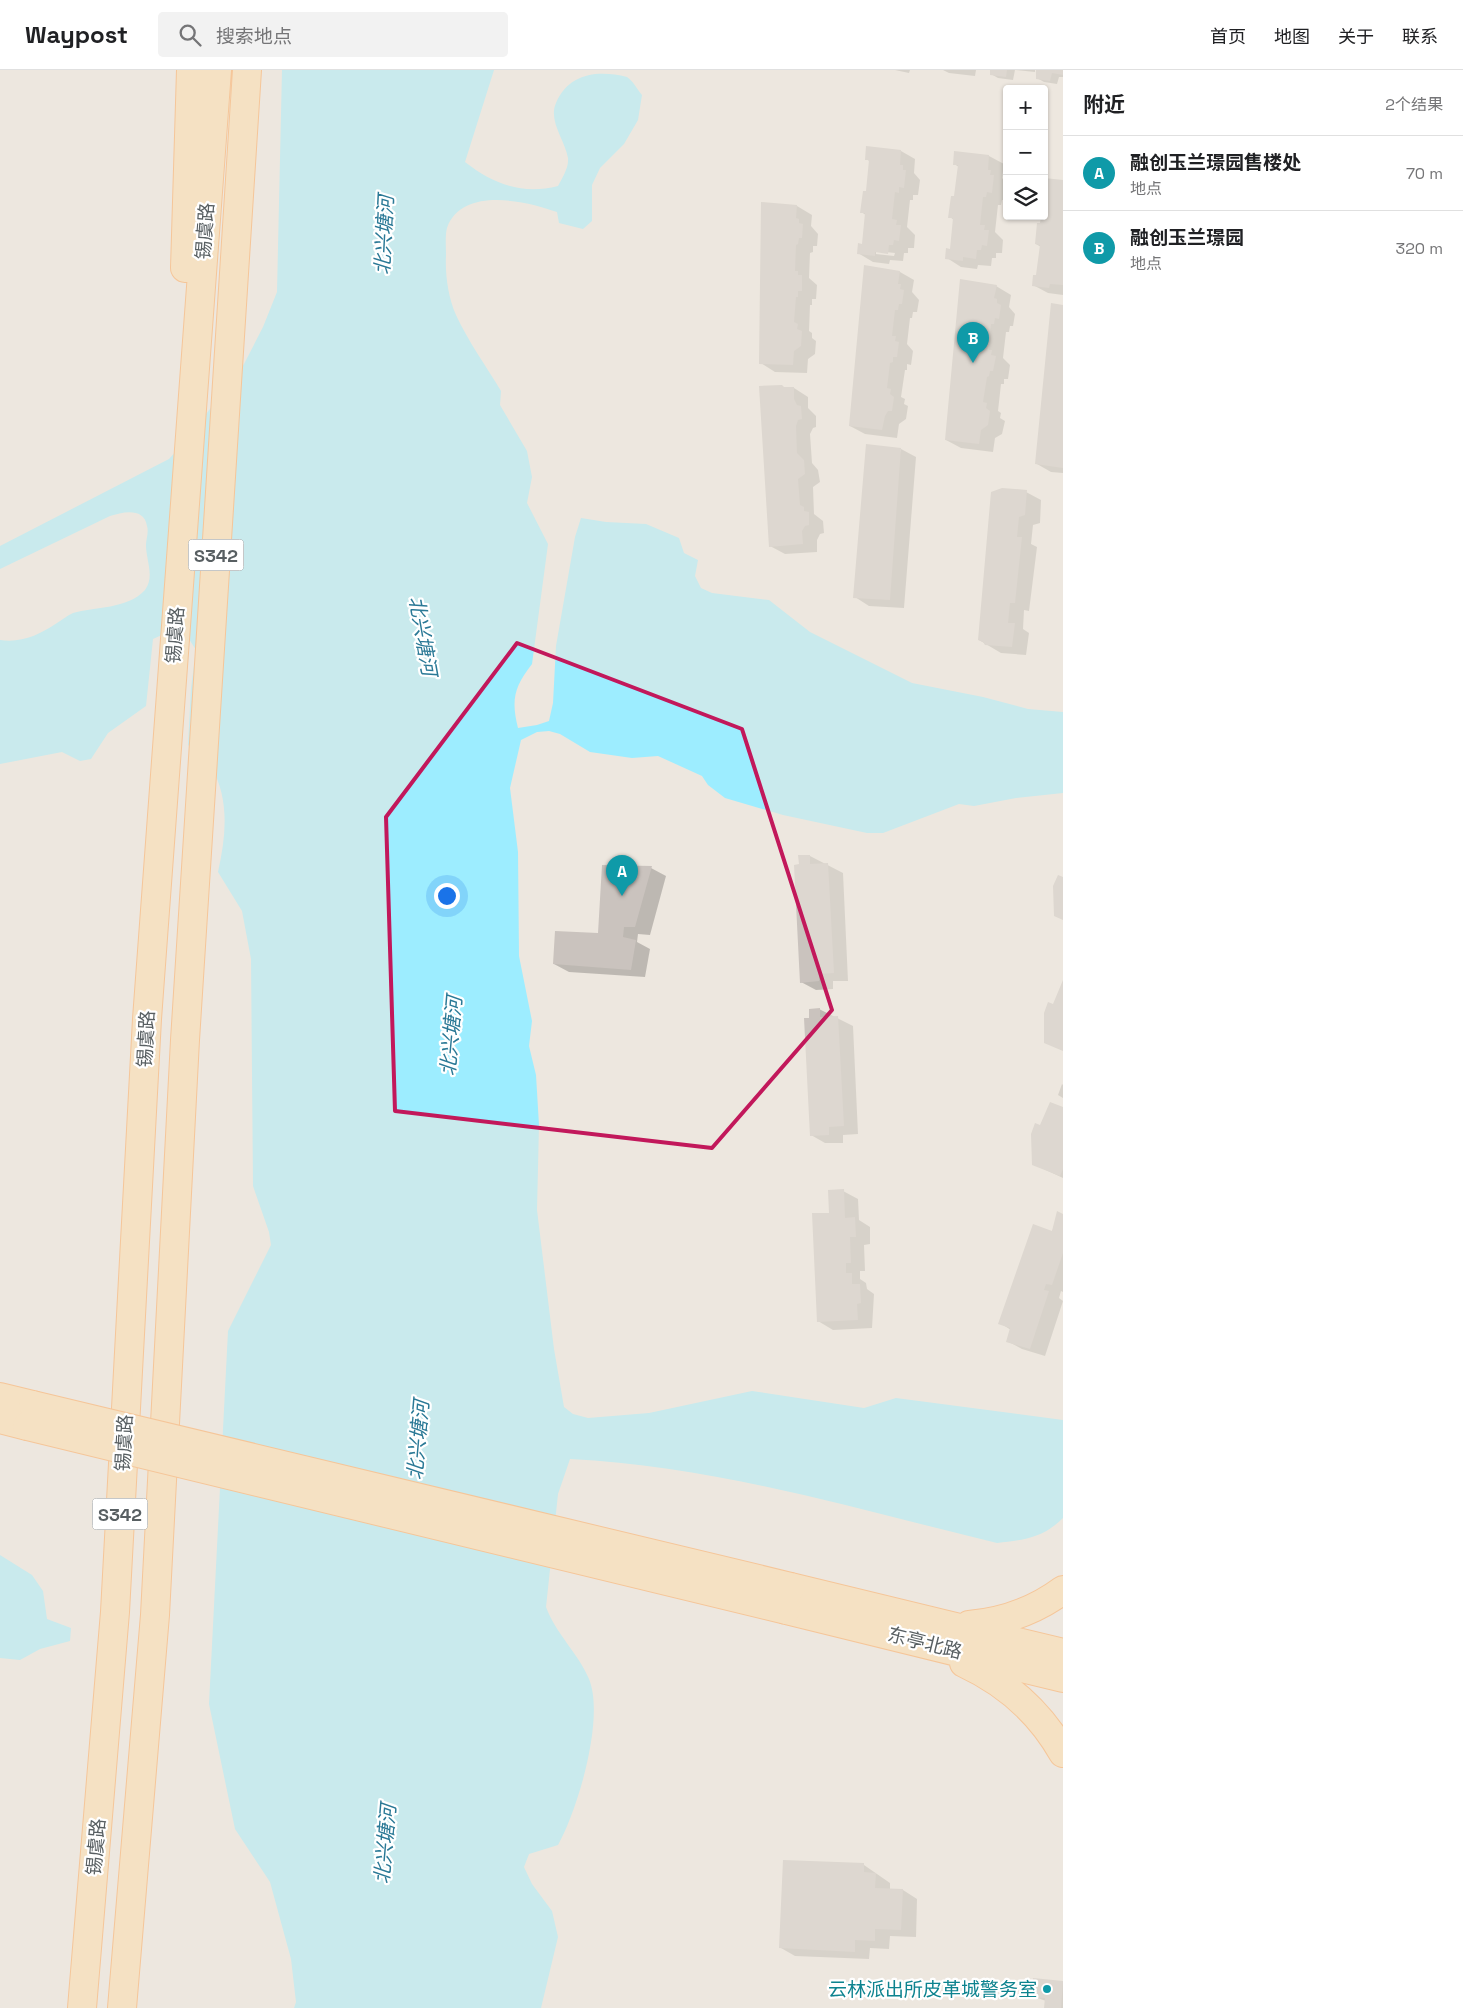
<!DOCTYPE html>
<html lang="zh">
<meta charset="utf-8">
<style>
:root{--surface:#fff;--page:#f2f2f2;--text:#202124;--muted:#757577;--line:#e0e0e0;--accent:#d93025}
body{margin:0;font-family:"Space Grotesk","Noto Sans SC",sans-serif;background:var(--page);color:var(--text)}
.controls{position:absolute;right:15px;top:15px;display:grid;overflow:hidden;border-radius:5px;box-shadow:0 1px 4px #0004}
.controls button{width:45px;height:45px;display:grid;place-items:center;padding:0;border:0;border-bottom:1px solid var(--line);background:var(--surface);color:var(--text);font:25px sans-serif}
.you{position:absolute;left:446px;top:825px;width:18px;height:18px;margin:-12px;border:4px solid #fff;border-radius:50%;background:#1a73e8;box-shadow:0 0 0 8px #1a73e833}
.badge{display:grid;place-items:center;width:32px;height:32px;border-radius:50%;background:var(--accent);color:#fff;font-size:16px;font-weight:700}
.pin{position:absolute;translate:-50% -41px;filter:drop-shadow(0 1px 2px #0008)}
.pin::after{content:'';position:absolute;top:26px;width:18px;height:15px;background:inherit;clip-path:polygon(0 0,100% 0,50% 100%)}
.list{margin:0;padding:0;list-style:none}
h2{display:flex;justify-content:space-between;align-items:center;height:65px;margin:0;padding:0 20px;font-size:21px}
h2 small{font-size:16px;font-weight:400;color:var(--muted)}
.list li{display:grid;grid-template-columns:32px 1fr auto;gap:15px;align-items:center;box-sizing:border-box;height:75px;padding:0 20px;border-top:1px solid var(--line)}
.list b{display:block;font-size:19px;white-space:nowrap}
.list p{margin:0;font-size:16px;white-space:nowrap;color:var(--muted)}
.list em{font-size:16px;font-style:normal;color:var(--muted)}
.icon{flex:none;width:28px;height:28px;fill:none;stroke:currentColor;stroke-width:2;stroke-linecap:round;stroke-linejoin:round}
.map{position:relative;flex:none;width:1063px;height:1938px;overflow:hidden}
header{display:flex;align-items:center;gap:30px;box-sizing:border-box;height:70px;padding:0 25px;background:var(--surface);border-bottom:1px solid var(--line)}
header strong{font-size:24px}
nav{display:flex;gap:28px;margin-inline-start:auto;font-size:18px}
.search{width:350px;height:45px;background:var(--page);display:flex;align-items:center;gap:12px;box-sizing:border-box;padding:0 18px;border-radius:5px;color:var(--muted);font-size:19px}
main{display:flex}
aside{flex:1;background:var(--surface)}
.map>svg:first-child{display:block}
</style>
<header>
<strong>Waypost</strong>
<div class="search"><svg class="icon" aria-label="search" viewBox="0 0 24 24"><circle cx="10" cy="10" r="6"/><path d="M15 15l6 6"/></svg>搜索地点</div>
<nav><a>首页</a><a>地图</a><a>关于</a><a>联系</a></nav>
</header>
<main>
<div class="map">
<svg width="1063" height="1938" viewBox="0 0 1063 1938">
<rect width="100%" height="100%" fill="#ede7df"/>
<path fill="#9dedff" d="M282 0H494L465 92C493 114 522 125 558 116 562 108 569 98 568 88 565 70 548 51 556 33 569 3 598 0 627 7 633 11 637 19 642 25L638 50 624 74 600 98 592 115V151L583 159 559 153 557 142C527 131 462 116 447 158 445 165 446 177 446 185 445 204 448 227 456 245 468 271 486 296 501 321L500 335 527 381 532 407 527 433 548 474 532 594C514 617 511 630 518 658L537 655 549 651 553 633 556 576 575 467 581 448 606 452 646 454 679 468 684 483 698 490 695 506 701 518 712 523 769 530 810 562 912 613 983 627 1028 639 1063 642V723L1016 728 974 736 959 734 883 763H867L783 745 725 728 708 715 702 706 658 686 632 688 590 682 560 664 549 661 537 662 521 670 510 718 518 782 519 886 532 951 529 976 536 1005 539 1055 537 1140 554 1279 564 1337 573 1344 588 1348 649 1343 752 1321 864 1338 896 1328 1063 1350V1448C1043 1468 1024 1470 997 1473 856 1439 716 1396 570 1389L558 1424 546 1537C556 1564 578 1583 589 1609 605 1648 578 1739 558 1775L529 1784 524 1797 532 1814 552 1841 558 1867 541 1938H294L296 1932 291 1889 270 1812 235 1759 209 1634 228 1261 271 1175 269 1162 253 1116 251 889 242 841 218 802C226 766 230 730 211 696 207 688 195 681 188 675L191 618 196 580 189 569 164 564 153 569 146 636 108 663 91 689 80 691 62 682 0 694V570C22 573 39 565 57 553 62 550 68 545 73 543 94 537 128 539 145 520 155 507 146 490 146 475 146 469 149 462 147 456 144 437 123 442 110 446L0 499V476L169 389 188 368 244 294 263 257 277 222Z
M0 1485 32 1505 43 1521 47 1549 71 1558 70 1571 40 1579 20 1590 0 1588Z"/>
<path fill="#0003" fill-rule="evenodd" d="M895 0H910L909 3Z
M943 0H976L975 6 949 3Z
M991 0H1015L1013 10 998 8 991 4Z
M1016 0H1035V2Z
M1037 0H1063V7H1059L1057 14 1044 12 1037 8Z
M901 81 915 89 914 103 920 110 918 125H913V130H910L907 157 915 165 914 178H908V183H904L903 191 890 190 889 194 873 192 858 183 863 175 866 145 861 142 867 123 871 92 866 89ZM876 181 895 183 894 186 876 184Z
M955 82 989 86 1004 94 1002 108 1007 114 1006 130H1002L1001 135H998L995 162 1003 170 1002 183H996V188H992L991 196 978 195 977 199 961 197 947 188 951 180 954 150 950 147 955 128 959 97 954 94Z
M1044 109 1063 111V225L1048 223 1033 215 1037 207 1041 177 1036 174 1044 146Z
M762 134 797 136 812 145 811 156 818 164 817 176H813V182L810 183 809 208 817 215 816 229H812V235H810L809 261 812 263V268L816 271 815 284 808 289 807 303 775 302 761 293Z
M865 196 900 202 914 210 912 222 919 230 917 242H913L912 248H910L907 274 913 281 911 295 907 294V300H905L901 327 905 329 904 334 908 336 906 349 899 354 897 368 865 364 850 356Z
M996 216 1011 225 1009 237 1015 244 1013 256H1010L1009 262H1006L1003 288 1010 295 1008 309H1004V314H1001L998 341 1001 343 1000 348 1005 351 1002 364 995 368 993 382 961 378 946 370Z
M1052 235 1063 237V403L1051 402 1037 394Z
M785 318H794L808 327V338L816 346V357L813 358 810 364 812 393 818 400 820 412 813 417 814 444 823 451 824 463 820 464 817 470V482L785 484 770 476Z
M901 379 916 387 904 538 869 536 855 527Z
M1026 422 1041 430 1040 453 1033 455 1031 474 1037 477 1029 541 1024 540 1023 559 1029 563 1026 585 1001 583 979 570Z
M810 786 843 803 848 911H833V919L816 920 801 912 800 795Z
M651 798 666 806 650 865 638 864 637 872 650 879 645 907 569 902 554 894 600 864Z
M819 939 853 956 858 1064 843 1065V1073H825L811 1065 810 949Z
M1062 1014 1063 1015V1028L1058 1025Z
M1050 1034 1063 1038V1108L1033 1094 1041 1056Z
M843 1121 858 1129 859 1150 870 1157V1174L864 1175 865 1201H860V1209L866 1213 867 1219 874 1224 872 1258 833 1260 818 1251 830 1144Z
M1058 1143 1063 1145V1222L1061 1221 1059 1228 1063 1231 1045 1286 1022 1279 1007 1271 1011 1260 1000 1253 1052 1162Z
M864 1795 890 1813V1820H903L917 1829 916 1867 890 1866 889 1879 870 1878 869 1889 795 1886 781 1878Z
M1034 1910 1063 1912V1938H1045L1046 1931 1032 1926Z"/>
<path fill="#cac3be" d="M990 0H1007L1006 7 990 5Z
M1036 0H1063V5L1052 3 1050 11 1036 9Z
M866 76 901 80 900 95H903V100H906L904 118 899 117V123L895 122 892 149 897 150 896 155H901L899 171 894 170 893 175H889L888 184 875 182V186L857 184 858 173 862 174 865 143H860L863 121H866L869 90H865Z
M954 81 989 85 988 100H991L990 105H994L992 123 987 122 986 127H983L980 155H985L984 160H989L987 176 982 175 981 180H977L976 189 963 187V191L945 189 946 178 950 179 953 148H948L951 126H954L958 95H953Z
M1044 108 1063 110V215L1050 214 1049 218 1032 216 1033 205H1036L1040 175 1035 174 1037 153H1040L1041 146H1044Z
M761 132 797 135 796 148 799 149V153L803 154 802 168H799L798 174 796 175 795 201H798V205H802V221H798V227H796L794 252 798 254 797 259 802 261 801 276 794 281 793 295 759 294Z
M864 195 900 201 898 214H901L900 219 904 220 902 234H899L898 240H895L892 266H896L895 271 899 272 897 287H893V292L890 293 887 318 891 319 890 324 894 327 892 341H888L885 346 882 360 849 356Z
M960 209 997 215 994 228 997 229V233L1001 235 999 249 995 248 994 254H991L989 280H992L991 285 996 286 993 301H990L989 306 987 307 983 332 987 333 986 338 990 341 988 355 981 360 979 374 945 370Z
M1051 233 1063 235V398L1035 394Z
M782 315 784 317H794V329L797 335 801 336 802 349 798 350 796 356 797 383 804 390 805 404 798 409 800 435 804 437V441L809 442V455L805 456 802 461 803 474 769 477 759 316Z
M866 374 901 378 890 530 853 528Z
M1002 418 1027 420 1025 445 1019 447 1017 467H1022L1015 533H1010L1008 553H1015L1012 577 985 575 983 572 978 570 991 422Z
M798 785H810V794L828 793 834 903 819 904V911L800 913 794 795 799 794Z
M602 795 652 796 635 857H624L623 867 636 870 631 900 553 894 555 861 598 863Z
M1058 805 1063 807V850L1054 846 1053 816Z
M1063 910V981L1044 973V943L1048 932 1053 934Z
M820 938V947L838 946 844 1056 829 1057V1065L810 1066 804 948H809V939Z
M1050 1032 1063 1037V1099L1060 1106 1032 1095 1031 1064 1035 1053 1040 1055Z
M844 1119 845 1148 855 1147 856 1167H850L851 1193H846V1203H852V1214H860L861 1233 857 1234 858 1250 817 1252 812 1143H829L828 1120Z
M1057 1141 1063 1144V1183L1052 1215 1046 1214 1044 1220 1049 1221 1030 1279 1006 1272 1010 1258 998 1254 1033 1154 1052 1161Z
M783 1790 864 1793V1802L876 1803 875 1818 903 1819 901 1860 875 1859V1871L855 1870V1882L779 1878Z
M1033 1908 1063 1911 1061 1938H1044L1045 1928 1031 1927Z"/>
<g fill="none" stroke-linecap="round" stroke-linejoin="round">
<defs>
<path id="major" d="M185 198 191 0
M0 1327 33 1335
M0 1349 27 1356
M791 1517 1063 1583
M786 1540 1063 1608
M969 1555C1003 1552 1036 1540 1063 1520
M964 1593C1007 1613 1040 1642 1063 1683
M82 1938 115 1542 147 949 217 0
M122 1938 155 1545 185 970 247 0"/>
</defs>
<use href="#major" stroke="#ff9d46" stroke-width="30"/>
<use href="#major" stroke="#ffd9a2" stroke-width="28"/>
<defs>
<path id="major-bridge" d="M33 1335 791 1517
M27 1356 786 1540"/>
</defs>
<use href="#major-bridge" stroke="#ff9d46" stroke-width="30" stroke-linecap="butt"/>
<use href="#major-bridge" stroke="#ffd9a2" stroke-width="28"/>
</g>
<path d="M0 0H1063V1938H0ZM517 573 742 659 832 940 712 1078 395 1041 386 747Z" fill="#ede7df" fill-opacity=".55" fill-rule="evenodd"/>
<path fill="none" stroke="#c2185b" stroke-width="4" stroke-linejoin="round" d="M517 573 742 659 832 940 712 1078 395 1041 386 747Z"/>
<circle fill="#0f9aa8" stroke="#fff" stroke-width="2" cx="1047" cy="1919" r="5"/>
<g text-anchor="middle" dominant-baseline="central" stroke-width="4.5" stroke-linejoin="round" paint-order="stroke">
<g fill="#fff" stroke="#8a8f91" stroke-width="1">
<rect x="188.5" y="469.5" width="55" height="31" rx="4"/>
<rect x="92.5" y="1428.5" width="55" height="31" rx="4"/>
</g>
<g font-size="18" font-weight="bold" fill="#585f62">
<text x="216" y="485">S342</text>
<text x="120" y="1444">S342</text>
</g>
<g font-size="19" fill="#585f62" stroke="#fff">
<text transform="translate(205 161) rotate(-86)">锡虞路</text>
<text transform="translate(175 565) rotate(-86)">锡虞路</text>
<text transform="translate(146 969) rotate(-87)">锡虞路</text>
<text transform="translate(124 1373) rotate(-87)">锡虞路</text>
<text transform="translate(925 1573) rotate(14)">东亭北路</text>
<text transform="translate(96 1777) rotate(-85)">锡虞路</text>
</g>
<g font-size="19" fill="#0d838f" stroke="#fff" text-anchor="end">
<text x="1037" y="1919">云林派出所皮革城警务室</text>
</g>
<g font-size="20" font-style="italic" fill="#2a7996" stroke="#fff">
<text transform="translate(384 165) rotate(-87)">北兴塘河</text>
<text transform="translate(423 566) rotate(80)">北兴塘河</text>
<text transform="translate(451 966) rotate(-85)">北兴塘河</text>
<text transform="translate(418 1370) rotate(-85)">北兴塘河</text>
<text transform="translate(385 1774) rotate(-85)">北兴塘河</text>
</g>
</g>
</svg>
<div class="controls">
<button>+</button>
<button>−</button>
<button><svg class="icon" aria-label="layers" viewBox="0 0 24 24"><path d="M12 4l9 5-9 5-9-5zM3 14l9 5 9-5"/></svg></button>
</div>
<div class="you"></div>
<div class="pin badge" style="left:622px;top:826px;background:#0f9aa8">A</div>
<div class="pin badge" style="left:973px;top:293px;background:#0f9aa8">B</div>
</div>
<aside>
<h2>附近<small>2个结果</small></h2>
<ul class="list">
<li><span class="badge" style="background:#0f9aa8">A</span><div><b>融创玉兰璟园售楼处</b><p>地点</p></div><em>70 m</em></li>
<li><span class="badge" style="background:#0f9aa8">B</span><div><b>融创玉兰璟园</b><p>地点</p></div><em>320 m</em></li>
</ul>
</aside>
</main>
